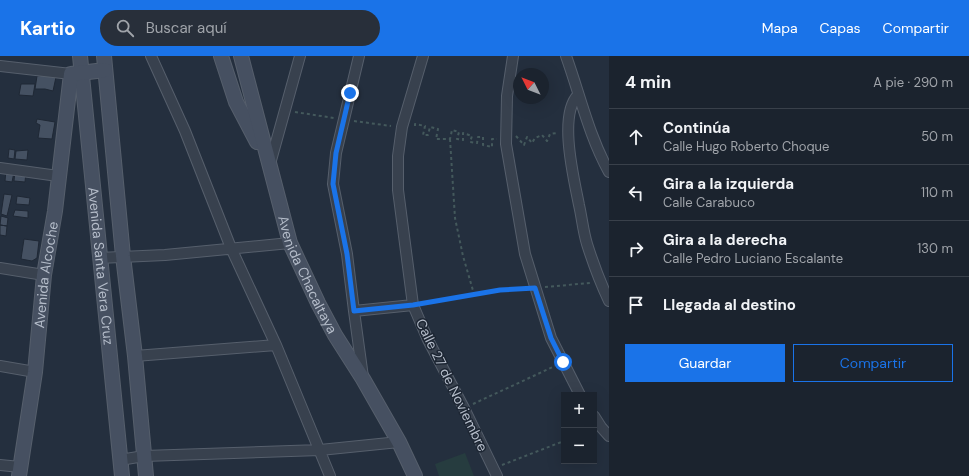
<!DOCTYPE html>
<html lang="es">
<meta charset="utf-8">
<style>
:root{--surface:#1b232e;--page:#282f3a;--text:#f1f3f6;--muted:#a0a4aa;--line:#39404a;--accent:#1a73e8}
body{margin:0;font-family:"DM Sans",sans-serif;background:var(--page);color:var(--text)}
.controls{position:absolute;right:12px;bottom:12px;display:grid;overflow:hidden;border-radius:0px;box-shadow:0 4px 16px #0002}
.controls button{width:36px;height:36px;display:grid;place-items:center;padding:0;border:0;border-bottom:1px solid var(--line);background:var(--surface);color:var(--text);font:20px sans-serif}
.compass{position:absolute;left:513px;top:12px;width:36px;height:36px;border-radius:50%;background:var(--surface);box-shadow:0 4px 16px #0002;rotate:312deg}
.stop{position:absolute;width:12px;height:12px;margin:-9px;border:3px solid #1a73e8;border-radius:50%;background:#fff}
.stop.end{background:#1a73e8;border-color:#fff;box-shadow:0 1px 4px #0008}
.list{margin:0;padding:0;list-style:none}
h2{display:flex;justify-content:space-between;align-items:center;height:52px;margin:0;padding:0 16px;font-size:17px}
h2 small{font-size:13px;font-weight:400;color:var(--muted)}
.list li{display:grid;grid-template-columns:26px 1fr auto;gap:12px;align-items:center;box-sizing:border-box;height:56px;padding:0 16px;border-top:1px solid var(--line)}
.list b{display:block;font-size:15px;white-space:nowrap}
.list p{margin:0;font-size:13px;white-space:nowrap;color:var(--muted)}
.list em{font-size:13px;font-style:normal;color:var(--muted)}
.actions{display:flex;gap:8px;padding:12px 16px}
.actions a{flex:1;padding:9px 0;border:1px solid var(--accent);border-radius:0px;text-align:center;font-size:14px;color:var(--accent)}
.actions .main{background:var(--accent);color:#fff}
.icon{flex:none;width:22px;height:22px;fill:none;stroke:currentColor;stroke-width:2;stroke-linecap:round;stroke-linejoin:round}
.map{position:relative;flex:none;width:609px;height:420px;overflow:hidden}
header{display:flex;align-items:center;gap:24px;box-sizing:border-box;height:56px;padding:0 20px;background:var(--accent);color:#fff}
header strong{font-size:19px}
nav{display:flex;gap:22px;margin-inline-start:auto;font-size:14px}
.search{width:280px;height:36px;background:var(--page);display:flex;align-items:center;gap:10px;box-sizing:border-box;padding:0 14px;border-radius:22px;color:var(--muted);font-size:15px}
main{display:flex}
aside{flex:1;background:var(--surface)}
.map>svg:first-child{display:block}
</style>
<header>
<strong>Kartio</strong>
<div class="search"><svg class="icon" aria-label="search" viewBox="0 0 24 24"><circle cx="10" cy="10" r="6"/><path d="M15 15l6 6"/></svg>Buscar aquí</div>
<nav><a>Mapa</a><a>Capas</a><a>Compartir</a></nav>
</header>
<main>
<div class="map">
<svg width="609" height="420" viewBox="0 0 609 420">
<rect width="100%" height="100%" fill="#242f3e"/>
<path fill="#263c3f" d="M465 397 474 420H439L435 408Z"/>
<path fill="#455162" stroke="#1f2835" d="M47 19 56 21 53 35 45 33H35L37 20Z
M21 28H35L33 40 19 39Z
M37 63 55 66 52 83 38 82 40 69 36 67Z
M9 93 15 94 14 103 8 102Z
M28 94 27 104 15 103 16 95Z
M6 114 14 116 12 126 5 125Z
M15 115 26 116 25 126 14 125Z
M4 138 12 139 7 160 1 158Z
M17 140 30 142 29 149 16 148Z
M15 154 28 155V162L13 160Z
M1 160 8 162 7 170 0 169Z
M0 169 7 170 6 180 0 179Z
M24 183 39 185 37 202 32 205 21 203Z"/>
<g fill="none" stroke-linecap="round" stroke-linejoin="round">
<defs>
<path id="street" d="M151 0 185 75 231 192 276 289 330 420
M359 0 336 97 333 128 347 198 354 255 363 321
M423 0 402 71 398 100V134L413 249 428 284 464 352 497 420
M513 0 507 40 506 88 525 198 551 282 580 339
M566 0C580 39 589 80 609 116
M0 10 71 18
M578 39C558 59 574 123 579 149 582 162 583 175 587 188 593 207 600 226 609 245
M270 108 300 0
M0 112 58 120
M99 202 165 199 290 187
M0 212 44 219
M354 255 413 249
M135 300 276 289
M0 310 35 316
M594 360 601 371 609 380
M120 404 144 400 320 394 399 386
M0 409 20 411"/>
<g id="secondary">
<path id="s1" d="M80 0 122 420"/>
<path d="M104 0 123 200 135 300 146 420"/>
<path d="M221 0 236 46 257 86"/>
<path id="s2" d="M241 0 290 187 318 247 335 279 363 323 399 386 415 420"/>
<path id="s3" d="M19 420 35 316 44 219 55 155 71 18 105 14"/>
</g>
</defs>
<use href="#street" stroke="#565f6c" stroke-width="12"/>
<use href="#secondary" stroke="#565f6c" stroke-width="16"/>
<path stroke="#44595c" stroke-width="2" stroke-dasharray="3 3" stroke-linecap="butt" d="M295 56 334 62
M354 65 391 70
M415 70V68L425 70 423 79H428L430 71 438 73 436 83H450L452 74 459 76 457 83 463 84V77L472 80 470 86 477 87 478 81H483V89L492 91V83H497
M516 80 524 89 527 81 532 87 535 82 542 79 547 85 550 78 557 77
M450 83 455 162 463 200 474 238
M545 231 590 227
M424 247 500 234 524 232
M473 348 555 310
M502 409 564 385"/>
<use href="#street" stroke="#38414e" stroke-width="10"/>
<use href="#secondary" stroke="#465061" stroke-width="14"/>
</g>
<g fill="none" stroke-linecap="round" stroke-linejoin="round">
<path stroke="#1a73e8" stroke-width="5" d="M350 37 336 97 333 128 347 198 354 255 413 249 500 234 535 232 551 282 563 306"/>
</g>
<g text-anchor="middle" dominant-baseline="central" stroke-width="3" stroke-linejoin="round" paint-order="stroke">
<g font-size="14" fill="#b4bcc9" stroke="#1d2633">
<text stroke="none"><textPath href="#s1" startOffset="211">Avenida Santa Vera Cruz</textPath></text>
<text stroke="none"><textPath href="#s2" startOffset="229">Avenida Chacaltaya</textPath></text>
<text stroke="none"><textPath href="#s3" startOffset="203">Avenida Alcoche</textPath></text>
<text transform="translate(452 329) rotate(64)">Calle 27 de Noviembre</text>
</g>
</g>
</svg>
<div class="controls">
<button>+</button>
<button>−</button>
</div>
<svg class="compass" viewBox="-18 -18 36 36"><path d="M0-13l5 13h-10z" fill="#e53935"/><path d="M0 13l5-13h-10z" fill="#a0a4aa"/></svg>
<div class="stop" style="left:563px;top:306px"></div>
<div class="stop end" style="left:350px;top:37px"></div>
</div>
<aside>
<h2>4 min<small>A pie · 290 m</small></h2>
<ul class="list">
<li><svg class="icon" aria-label="ahead" viewBox="0 0 24 24"><path d="M12 20V5M6 11l6-6 6 6"/></svg><div><b>Continúa</b><p>Calle Hugo Roberto Choque</p></div><em>50 m</em></li>
<li><svg class="icon" aria-label="left" viewBox="0 0 24 24"><path d="M17 20v-9H6M10 6l-5 5 5 5"/></svg><div><b>Gira a la izquierda</b><p>Calle Carabuco</p></div><em>110 m</em></li>
<li><svg class="icon" aria-label="right" viewBox="0 0 24 24"><path d="M7 20v-9h11M14 6l5 5-5 5"/></svg><div><b>Gira a la derecha</b><p>Calle Pedro Luciano Escalante</p></div><em>130 m</em></li>
<li><svg class="icon" aria-label="arrive" viewBox="0 0 24 24"><path d="M6 21V4h12l-3 4 3 4H6"/></svg><div><b>Llegada al destino</b></div></li>
</ul>
<div class="actions"><a class="main">Guardar</a><a>Compartir</a></div>
</aside>
</main>
